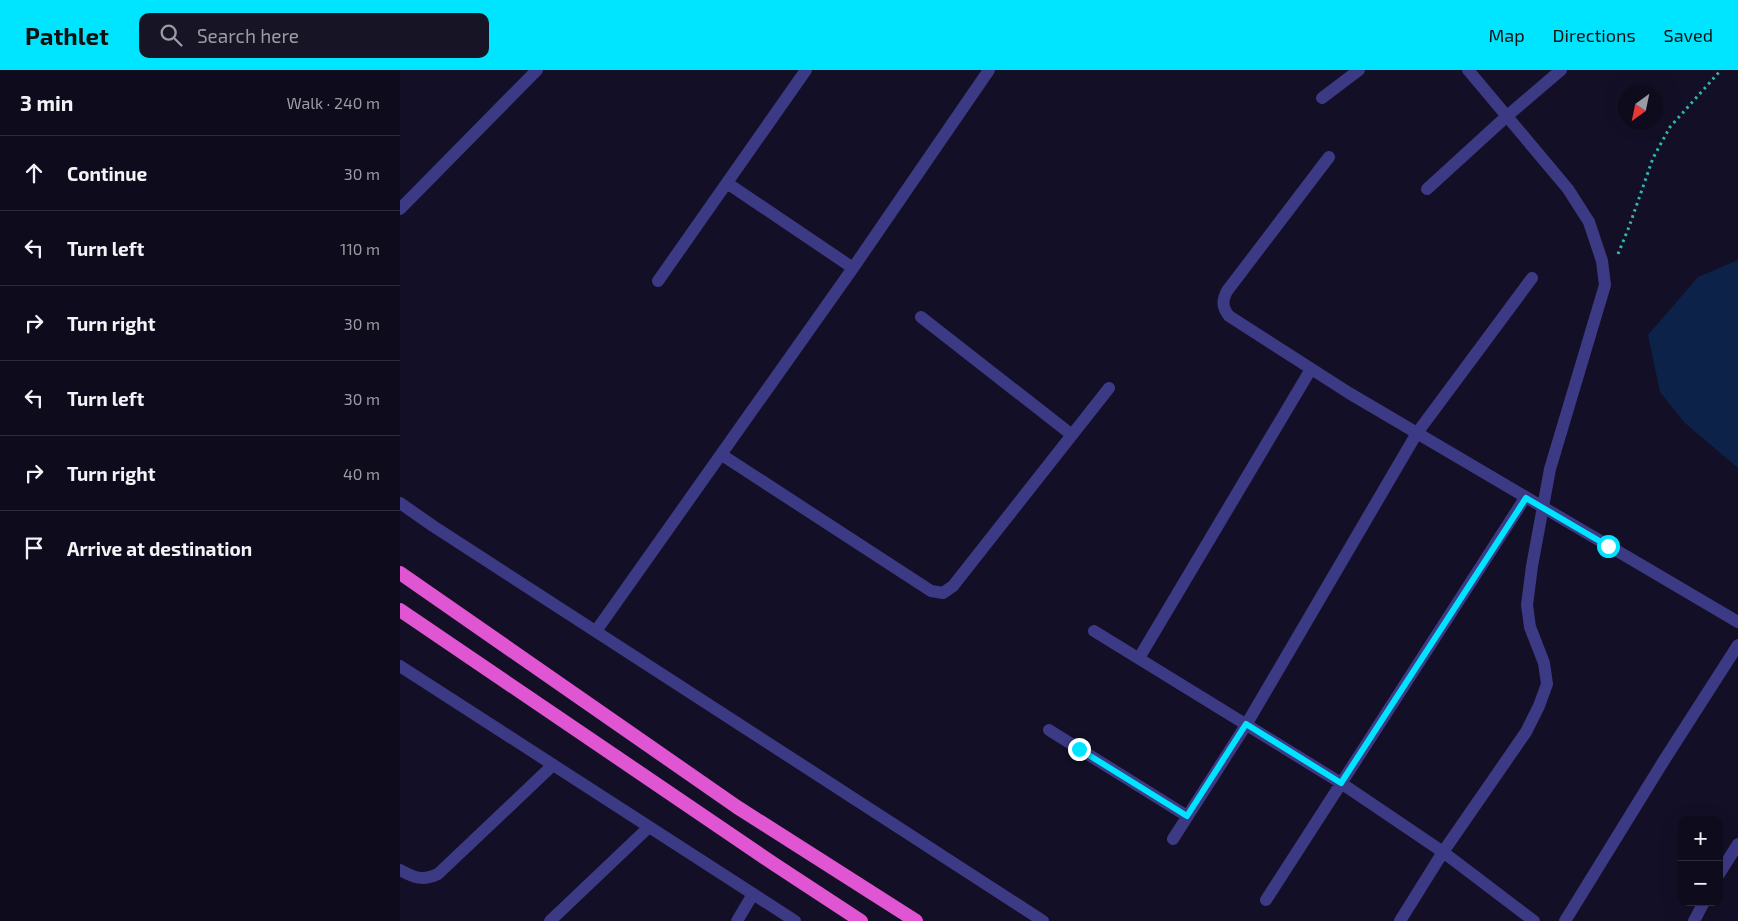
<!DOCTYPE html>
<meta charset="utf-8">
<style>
:root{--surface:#0e0b1c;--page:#171425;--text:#f1f3f6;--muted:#9b9ba3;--line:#2e2b3b;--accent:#00e5ff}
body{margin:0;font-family:"Exo 2",sans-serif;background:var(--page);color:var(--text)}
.controls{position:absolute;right:15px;bottom:15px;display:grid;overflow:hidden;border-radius:10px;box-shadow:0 5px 20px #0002}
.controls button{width:45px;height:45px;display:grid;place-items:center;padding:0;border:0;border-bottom:1px solid var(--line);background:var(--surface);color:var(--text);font:25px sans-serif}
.compass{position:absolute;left:1218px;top:15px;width:45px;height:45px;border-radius:50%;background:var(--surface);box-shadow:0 5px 20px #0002;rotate:213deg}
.stop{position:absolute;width:15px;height:15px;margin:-11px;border:4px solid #00e5ff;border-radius:50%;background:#fff}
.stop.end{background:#00e5ff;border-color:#fff;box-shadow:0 1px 5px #0008}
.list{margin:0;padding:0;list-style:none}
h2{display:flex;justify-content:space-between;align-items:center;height:65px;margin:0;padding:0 20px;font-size:21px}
h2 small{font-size:16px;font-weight:400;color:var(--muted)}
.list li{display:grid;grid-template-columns:32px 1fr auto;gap:15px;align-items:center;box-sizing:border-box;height:75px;padding:0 20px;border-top:1px solid var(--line)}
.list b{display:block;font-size:19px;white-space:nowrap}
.list em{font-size:16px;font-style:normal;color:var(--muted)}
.icon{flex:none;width:28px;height:28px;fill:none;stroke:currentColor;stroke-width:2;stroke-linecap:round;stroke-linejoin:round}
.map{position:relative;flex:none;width:1338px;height:851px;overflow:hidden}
header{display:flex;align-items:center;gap:30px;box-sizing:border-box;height:70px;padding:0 25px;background:var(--accent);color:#111}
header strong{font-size:24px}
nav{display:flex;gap:28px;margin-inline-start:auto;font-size:18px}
.search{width:350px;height:45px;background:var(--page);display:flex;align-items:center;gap:12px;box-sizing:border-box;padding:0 18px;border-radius:10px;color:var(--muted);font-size:19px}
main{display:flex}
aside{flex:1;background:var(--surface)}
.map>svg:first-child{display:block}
</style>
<header>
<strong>Pathlet</strong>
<div class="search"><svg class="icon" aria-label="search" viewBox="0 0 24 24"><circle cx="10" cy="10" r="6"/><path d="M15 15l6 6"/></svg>Search here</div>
<nav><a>Map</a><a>Directions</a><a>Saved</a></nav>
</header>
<main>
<aside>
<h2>3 min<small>Walk · 240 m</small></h2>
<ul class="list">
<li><svg class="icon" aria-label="ahead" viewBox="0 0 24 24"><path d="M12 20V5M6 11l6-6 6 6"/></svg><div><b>Continue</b></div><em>30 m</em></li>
<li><svg class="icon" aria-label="left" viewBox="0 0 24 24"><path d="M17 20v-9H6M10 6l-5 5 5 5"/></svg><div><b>Turn left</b></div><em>110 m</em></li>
<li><svg class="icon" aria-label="right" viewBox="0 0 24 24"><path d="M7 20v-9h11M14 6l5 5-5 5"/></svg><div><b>Turn right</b></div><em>30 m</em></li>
<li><svg class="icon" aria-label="left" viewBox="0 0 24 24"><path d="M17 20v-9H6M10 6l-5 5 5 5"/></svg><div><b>Turn left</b></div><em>30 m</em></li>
<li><svg class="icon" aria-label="right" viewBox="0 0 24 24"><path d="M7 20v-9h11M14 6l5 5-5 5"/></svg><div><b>Turn right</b></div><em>40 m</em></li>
<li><svg class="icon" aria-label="arrive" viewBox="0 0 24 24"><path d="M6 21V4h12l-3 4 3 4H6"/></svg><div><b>Arrive at destination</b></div></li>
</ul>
</aside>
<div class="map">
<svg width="1338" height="851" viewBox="0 0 1338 851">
<rect width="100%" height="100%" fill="#130f26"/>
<path fill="#0c2248" d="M1338 190V398L1285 353 1260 322 1248 265 1298 207Z"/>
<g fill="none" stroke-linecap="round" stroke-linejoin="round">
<path stroke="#2fb8b0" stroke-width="3" stroke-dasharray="2.5 4" stroke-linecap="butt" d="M1218 184 1229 157 1253 88 1270 57 1321 0"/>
<path stroke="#3d3a85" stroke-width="12" d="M922 28 959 0
M929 87 827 221C822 231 822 237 829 246L949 323 1338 552
M327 113 453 198
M1027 119 1107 46 1161 0
M0 139 137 0
M258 211 406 0
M521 247 672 365
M322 385 531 521 543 523 553 516 709 318
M196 561 453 198 589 0
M694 561 941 713 1043 782 1134 851
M739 588 911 299
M649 660 787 746
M773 769 846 655 1017 363 1132 208
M0 800C14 808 23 811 38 804L153 695
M1319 804 1338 774
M866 830 1125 428
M150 851 249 757
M337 851 353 824
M1000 851 1043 782 1126 662 1139 636 1147 614 1144 593 1130 557 1127 535 1132 496 1150 399 1205 215 1202 191 1189 152 1168 119 1068 0
M1165 851 1263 692 1338 575
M1294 851 1304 832"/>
<path stroke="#3d3a85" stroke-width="12" d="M0 433 33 456 643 851
M0 596 395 851"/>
<path stroke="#e055d1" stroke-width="14" d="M0 503 337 737 516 851
M0 540 374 794 461 851"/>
</g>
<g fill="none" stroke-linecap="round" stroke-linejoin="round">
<path stroke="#00e5ff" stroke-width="6" d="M679 679 787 746 846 654 941 713 1126 428 1208 476"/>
</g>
</svg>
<div class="controls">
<button>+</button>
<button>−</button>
</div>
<svg class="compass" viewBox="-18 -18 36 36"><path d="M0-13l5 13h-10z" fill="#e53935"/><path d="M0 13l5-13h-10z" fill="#9b9ba3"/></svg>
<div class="stop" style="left:1208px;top:476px"></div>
<div class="stop end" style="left:679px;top:679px"></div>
</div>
</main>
